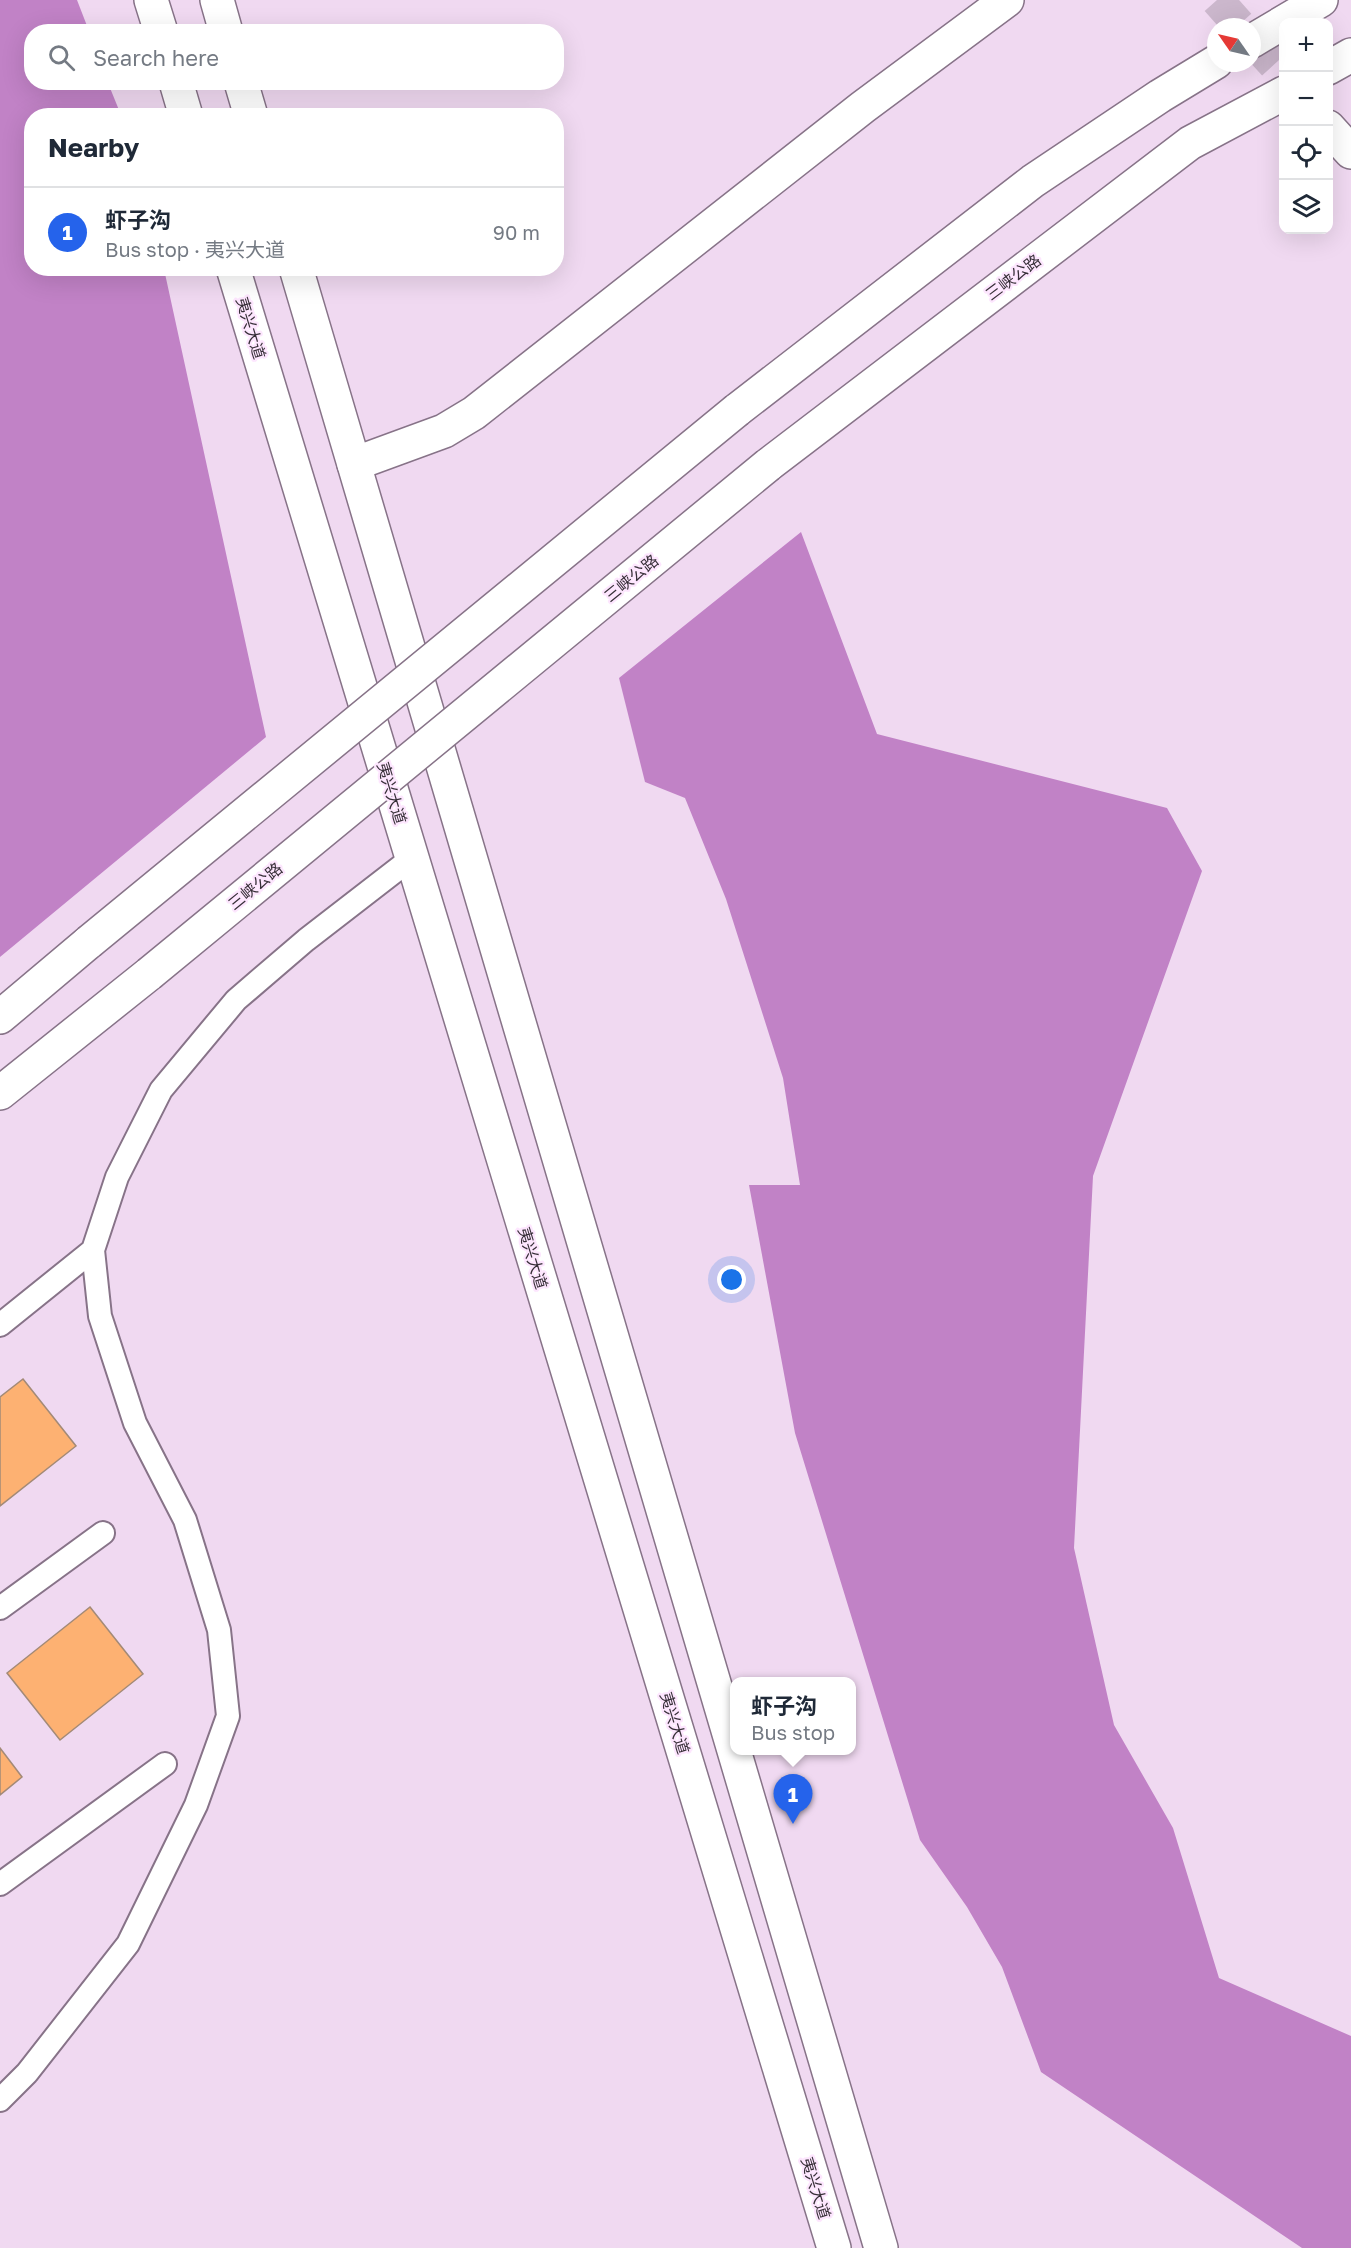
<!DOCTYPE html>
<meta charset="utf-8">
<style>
:root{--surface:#fff;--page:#f2f2f3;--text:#1f2937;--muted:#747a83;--line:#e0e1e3;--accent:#2563eb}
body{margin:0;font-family:"Golos Text","Noto Sans SC",sans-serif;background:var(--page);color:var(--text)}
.controls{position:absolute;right:18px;top:18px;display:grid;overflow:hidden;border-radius:12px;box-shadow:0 6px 24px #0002}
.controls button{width:54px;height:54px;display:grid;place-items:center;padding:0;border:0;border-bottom:2px solid var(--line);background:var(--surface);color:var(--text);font:30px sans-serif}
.compass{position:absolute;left:1207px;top:18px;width:54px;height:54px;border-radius:50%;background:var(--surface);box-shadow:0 6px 24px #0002;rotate:304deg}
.you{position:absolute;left:732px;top:1280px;width:21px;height:21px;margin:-15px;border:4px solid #fff;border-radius:50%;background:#1a73e8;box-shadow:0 0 0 9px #1a73e833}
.badge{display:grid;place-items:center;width:39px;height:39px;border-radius:50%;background:var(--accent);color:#fff;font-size:20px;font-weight:700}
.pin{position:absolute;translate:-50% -50px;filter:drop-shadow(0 2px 3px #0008)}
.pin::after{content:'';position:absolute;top:32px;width:21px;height:18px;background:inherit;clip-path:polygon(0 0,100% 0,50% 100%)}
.popup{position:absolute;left:730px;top:1677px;width:126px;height:78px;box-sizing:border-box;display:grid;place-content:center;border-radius:12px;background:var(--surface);filter:drop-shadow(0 2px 4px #0005);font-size:20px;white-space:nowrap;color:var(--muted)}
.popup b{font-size:22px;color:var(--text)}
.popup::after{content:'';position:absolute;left:50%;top:100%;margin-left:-12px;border:12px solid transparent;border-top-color:var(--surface)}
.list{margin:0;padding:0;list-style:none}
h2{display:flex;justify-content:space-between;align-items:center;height:78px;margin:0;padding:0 24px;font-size:26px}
h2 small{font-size:20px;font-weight:400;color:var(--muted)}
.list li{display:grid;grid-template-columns:39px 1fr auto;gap:18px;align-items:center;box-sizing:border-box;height:90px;padding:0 24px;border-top:2px solid var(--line)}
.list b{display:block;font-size:22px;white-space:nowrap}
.list p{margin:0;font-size:20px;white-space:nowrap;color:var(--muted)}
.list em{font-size:20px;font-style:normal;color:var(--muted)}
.icon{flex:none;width:33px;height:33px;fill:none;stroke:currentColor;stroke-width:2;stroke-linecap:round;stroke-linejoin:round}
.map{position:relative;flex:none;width:1351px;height:2248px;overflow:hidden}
.search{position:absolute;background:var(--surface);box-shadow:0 6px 24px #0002;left:24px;top:24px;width:540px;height:66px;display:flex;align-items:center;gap:15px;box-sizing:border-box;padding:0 21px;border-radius:24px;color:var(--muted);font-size:22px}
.panel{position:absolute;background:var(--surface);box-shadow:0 6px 24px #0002;left:24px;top:108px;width:540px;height:168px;border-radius:24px}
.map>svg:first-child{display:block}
</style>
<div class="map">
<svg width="1351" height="2248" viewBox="0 0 1351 2248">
<rect width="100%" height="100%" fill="#f0d9f1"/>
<path fill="#c182c6" d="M0 0H77L89 31 32 32V82L108 83 121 115 32 116V268L164 269 266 737 0 957Z
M801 532 877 734 1167 808 1202 871 1093 1176 1074 1548 1114 1725 1173 1828 1219 1978 1351 2036V2248H1302L1041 2072 1002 1967 967 1907 920 1840 795 1433 749 1185H800L783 1078 726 899 685 798 645 782 619 678Z"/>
<path fill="#fdb172" stroke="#a38a77" stroke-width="1.5" d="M23 1379 76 1446 0 1506V1397Z
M90 1607 143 1674 60 1740 7 1673Z
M0 1748 22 1777 0 1795Z"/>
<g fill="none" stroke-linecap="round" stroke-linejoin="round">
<path stroke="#cbb7cc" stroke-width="33" stroke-dasharray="33 16" stroke-linecap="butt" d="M1217 0 1241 27
M1252 40 1284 75"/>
<defs>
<path id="service" d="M0 1325 93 1250
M0 1608 103 1533
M0 1884 165 1764
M0 2100 27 2073 128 1944 196 1805 228 1716 219 1630 185 1520 135 1423 100 1316 93 1250 117 1177 161 1090 236 1000 306 940 412 858"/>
<path id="minor" d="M1328 127 1351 152
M354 464 444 431 474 413 863 107 1007 0"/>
<path id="primary" d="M151 0 161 32
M217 0 226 32
M176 82 186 116
M241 82 251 116
M233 268 834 2248
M296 268 881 2248"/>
<path id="motorway" d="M1252 41 1321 0
M1328 68 1351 55
M737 410 1033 181 1160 96 1216 62
M768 465 1190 143 1284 93
M0 1017 89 942
M0 1093 149 974"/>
</defs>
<use href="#service" stroke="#877388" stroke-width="26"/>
<use href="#minor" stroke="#877388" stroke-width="36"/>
<use href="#primary" stroke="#877388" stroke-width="36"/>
<use href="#motorway" stroke="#877388" stroke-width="36"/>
<use href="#service" stroke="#fff" stroke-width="22"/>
<use href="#minor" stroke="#fff" stroke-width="33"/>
<use href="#primary" stroke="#fff" stroke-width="33"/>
<use href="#motorway" stroke="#fff" stroke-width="33"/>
<defs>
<path id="motorway-bridge" d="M89 942 737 410
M149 974 768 465"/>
</defs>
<use href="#motorway-bridge" stroke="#877388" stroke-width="36" stroke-linecap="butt"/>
<use href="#motorway-bridge" stroke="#fff" stroke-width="33"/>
</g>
<g text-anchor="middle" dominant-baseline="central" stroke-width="4.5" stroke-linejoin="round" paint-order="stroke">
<g font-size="16" fill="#372f38" stroke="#fde6fe">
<text transform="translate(1013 277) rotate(-37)">三峡公路</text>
<text transform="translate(251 328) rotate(73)">夷兴大道</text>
<text transform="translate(631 578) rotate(-39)">三峡公路</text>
<text transform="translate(392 793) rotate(73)">夷兴大道</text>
<text transform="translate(255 886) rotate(-39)">三峡公路</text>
<text transform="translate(533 1258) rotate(73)">夷兴大道</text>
<text transform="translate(675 1723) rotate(73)">夷兴大道</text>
<text transform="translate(816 2188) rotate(73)">夷兴大道</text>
</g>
</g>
</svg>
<div class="controls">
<button>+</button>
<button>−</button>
<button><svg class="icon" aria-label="locate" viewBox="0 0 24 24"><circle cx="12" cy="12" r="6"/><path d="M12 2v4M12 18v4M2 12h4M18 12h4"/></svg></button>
<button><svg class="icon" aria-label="layers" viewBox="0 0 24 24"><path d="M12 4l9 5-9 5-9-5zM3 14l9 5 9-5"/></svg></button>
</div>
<svg class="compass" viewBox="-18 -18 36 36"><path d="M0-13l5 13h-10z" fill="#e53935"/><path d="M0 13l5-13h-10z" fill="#747a83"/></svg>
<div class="you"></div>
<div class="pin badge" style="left:793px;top:1824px">1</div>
<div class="popup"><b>虾子沟</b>Bus stop</div>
<div class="search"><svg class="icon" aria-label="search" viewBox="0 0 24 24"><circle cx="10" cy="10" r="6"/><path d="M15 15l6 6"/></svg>Search here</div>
<section class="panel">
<h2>Nearby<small></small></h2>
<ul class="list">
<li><span class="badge">1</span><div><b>虾子沟</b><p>Bus stop · 夷兴大道</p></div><em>90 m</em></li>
</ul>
</section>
</div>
